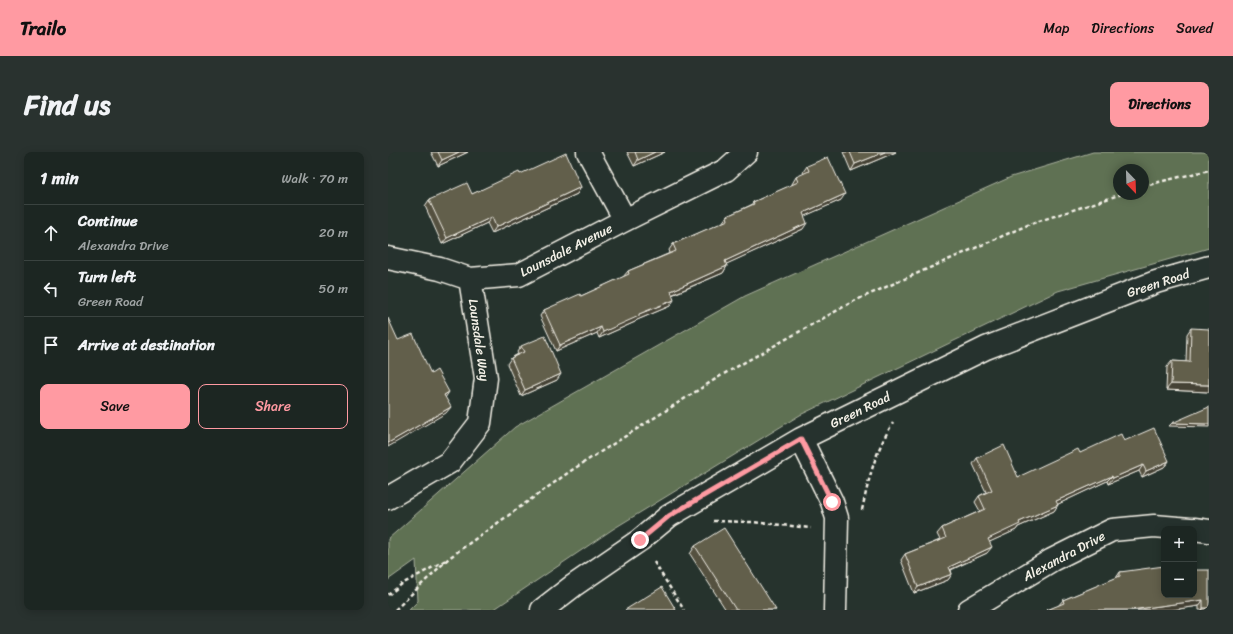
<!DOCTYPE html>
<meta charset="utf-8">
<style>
:root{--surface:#1c2622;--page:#29322f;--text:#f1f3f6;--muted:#a0a5a5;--line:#3a4340;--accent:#ff9aa2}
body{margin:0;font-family:Sriracha,sans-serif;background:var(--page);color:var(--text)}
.controls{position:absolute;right:12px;bottom:12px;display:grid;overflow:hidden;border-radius:8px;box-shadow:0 2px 10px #0003}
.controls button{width:36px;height:36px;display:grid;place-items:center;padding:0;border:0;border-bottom:1px solid var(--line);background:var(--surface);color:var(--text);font:20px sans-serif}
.compass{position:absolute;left:725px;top:12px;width:36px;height:36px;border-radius:50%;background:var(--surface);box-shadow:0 2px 10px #0003;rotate:157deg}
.stop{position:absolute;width:12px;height:12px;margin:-9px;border:3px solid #ff9aa2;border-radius:50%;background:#fff}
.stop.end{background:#ff9aa2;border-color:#fff;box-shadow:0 1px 4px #0008}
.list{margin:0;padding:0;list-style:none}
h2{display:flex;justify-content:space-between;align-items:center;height:52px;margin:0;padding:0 16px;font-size:17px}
h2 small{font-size:13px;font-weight:400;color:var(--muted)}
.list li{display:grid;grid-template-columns:26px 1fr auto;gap:12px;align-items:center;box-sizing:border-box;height:56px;padding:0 16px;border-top:1px solid var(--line)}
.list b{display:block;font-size:15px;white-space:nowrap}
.list p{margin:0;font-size:13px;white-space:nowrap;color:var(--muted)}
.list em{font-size:13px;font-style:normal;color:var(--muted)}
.actions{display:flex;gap:8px;padding:12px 16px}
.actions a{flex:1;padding:9px 0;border:1px solid var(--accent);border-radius:8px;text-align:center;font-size:14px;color:var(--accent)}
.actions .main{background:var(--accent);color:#111}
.icon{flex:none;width:22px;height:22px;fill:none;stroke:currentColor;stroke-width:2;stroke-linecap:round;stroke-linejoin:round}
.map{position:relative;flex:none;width:821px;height:458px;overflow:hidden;border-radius:8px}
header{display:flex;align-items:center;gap:24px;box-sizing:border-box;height:56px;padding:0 20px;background:var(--accent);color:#111}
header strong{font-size:19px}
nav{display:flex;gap:22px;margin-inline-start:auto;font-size:14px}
.intro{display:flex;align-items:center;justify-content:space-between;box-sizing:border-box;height:96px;padding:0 24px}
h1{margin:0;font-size:28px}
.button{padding:10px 18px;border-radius:8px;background:var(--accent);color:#111;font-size:14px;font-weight:700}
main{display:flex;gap:24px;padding:0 24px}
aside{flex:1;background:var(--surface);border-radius:8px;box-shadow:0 2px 10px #0003}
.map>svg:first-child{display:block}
</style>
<header>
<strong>Trailo</strong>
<nav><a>Map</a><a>Directions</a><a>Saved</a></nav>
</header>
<div class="intro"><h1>Find us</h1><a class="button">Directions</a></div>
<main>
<aside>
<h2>1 min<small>Walk · 70 m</small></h2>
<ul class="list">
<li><svg class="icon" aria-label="ahead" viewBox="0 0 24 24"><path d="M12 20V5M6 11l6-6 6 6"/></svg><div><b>Continue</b><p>Alexandra Drive</p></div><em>20 m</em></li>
<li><svg class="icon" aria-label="left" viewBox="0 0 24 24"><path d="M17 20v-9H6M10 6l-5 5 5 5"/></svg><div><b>Turn left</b><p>Green Road</p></div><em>50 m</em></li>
<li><svg class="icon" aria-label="arrive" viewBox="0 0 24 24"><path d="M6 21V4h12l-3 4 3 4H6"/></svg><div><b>Arrive at destination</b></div></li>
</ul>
<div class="actions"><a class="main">Save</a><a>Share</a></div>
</aside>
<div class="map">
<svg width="821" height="458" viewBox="0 0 821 458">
<rect width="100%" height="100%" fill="#26332d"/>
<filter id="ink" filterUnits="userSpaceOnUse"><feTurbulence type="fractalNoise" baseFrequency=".025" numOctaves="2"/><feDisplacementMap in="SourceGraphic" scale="8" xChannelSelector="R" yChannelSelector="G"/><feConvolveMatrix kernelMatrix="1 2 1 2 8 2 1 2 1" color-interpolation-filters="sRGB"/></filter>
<g filter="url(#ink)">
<path fill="#5f7153" stroke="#aab19e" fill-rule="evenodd" d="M705 0H821V96L670 139 412 263 225 377 105 458H21L30 449 28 408 0 428V387L127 275 357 144 623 25ZM731 18H755V42H731Z"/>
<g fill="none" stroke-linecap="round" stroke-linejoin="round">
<defs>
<path id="minor" d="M200 0 237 68
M0 106 52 117 82 127 131 123 237 68 338 18 358 0
M413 287 444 350 449 366 447 458
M0 346 62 310 92 271 98 226 82 127
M806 377 821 379
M154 458 185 434 252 388 281 364 413 287 598 196 768 130 821 115
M581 458 664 408 724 378 766 374 802 377"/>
</defs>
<use href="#minor" stroke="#f4f1e8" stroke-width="25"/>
<path stroke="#f4f1e8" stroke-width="2.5" stroke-dasharray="4 3" stroke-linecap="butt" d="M755 35 771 30 821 18
M474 358C481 326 487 299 505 271
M325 369 364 370 423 376
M266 410 296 458
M0 443 14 432 58 408
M7 458 61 406 76 395 184 318 334 223 466 149 642 72 734 42"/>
<use href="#minor" stroke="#26332d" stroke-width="22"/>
</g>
<path fill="#545140" stroke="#f4f1e8" d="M43 0H80L50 14Z
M239 0H277L246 14Z
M455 0H508L463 19Z
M419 14 453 48 416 64 415 77 338 112 339 114 335 121 284 143 282 154 249 168 247 170 211 186 209 181 168 199 152 164 156 158 193 144 235 125 240 119 282 101 281 98 285 92 334 71 339 64 363 53 365 50 404 33V32L408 25 416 22 415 20Z
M132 22 193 35 189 42 104 81 99 71 54 92 37 54 41 48 84 42Z
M803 176 821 240 778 238 779 215 784 209 798 210 799 182Z
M133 194 169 228 133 244 119 212 123 206 130 202 129 200Z
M736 289 781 309 776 315 754 325 751 319 720 332 719 329 670 352 666 359 630 375 628 378 601 390 599 401 563 418 564 422 560 428 526 441 513 408 517 402 552 388 549 382 554 376 592 359 587 350 591 344 598 340 585 312 589 306 630 325 692 301Z
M307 394 388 458H338L302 402Z
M806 418 821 458H811V454L784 458H659L670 454 675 448 728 426 732 420Z"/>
<path fill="#454234" stroke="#f4f1e8" d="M71 0H80L50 14 54 8Z
M267 0H277L246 14 250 8Z
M497 0H508L463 19 467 12Z
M193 35 189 42 104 81 108 75Z
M457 42 453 48 410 67 415 61Z
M104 65 99 71 54 92 59 86Z
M419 71 415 77 332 115 337 109Z
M339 114 335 121 278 145 283 139Z
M286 148 282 154 249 168 247 170 211 186 215 180 251 162Z
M213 175 209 181 168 199 172 193Z
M173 222 169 228 133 244 137 238Z
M783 232 821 233V240L778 238Z
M61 240 57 246 56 243Z
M63 255 58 261 0 295V291Z
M784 271 821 272V275L781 274Z
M781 309 776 315 754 325 758 319Z
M755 313 751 319 720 332 725 326Z
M724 324 719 329 664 355 668 349Z
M670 353 666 359 630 375 628 378 595 393 600 387 631 370Z
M604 395 599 401 557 420 561 415Z
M564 422 560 428 526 441 530 435Z
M815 448 811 454 784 458H743Z
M815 456H821V458H814Z"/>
<path fill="#625e4b" stroke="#f4f1e8" d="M50 0H71L54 8Z
M247 0H267L250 8Z
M462 0H497L467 12Z
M178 1 193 35 108 75 104 65 59 86 41 48 79 31 84 42 131 20 132 22Z
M440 5 457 42 415 61 419 71 337 109 339 114 283 139 286 148 251 162V164L215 180 213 175 172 193 156 158 192 142 193 144 241 122 240 119 288 99 285 92 340 68 339 64 366 52 365 50 410 30 408 25 421 19 419 14Z
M0 166 10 188 25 182 43 222 49 218 61 240 56 243 63 255 0 291Z
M803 176 821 177V233L783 232 784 209 802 210Z
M157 184 173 222 137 238 123 206 136 200 133 194Z
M821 255V272L784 271Z
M766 276 781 309 758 319 755 313 725 326 724 324 668 349 670 353 631 370 632 372 600 387 604 395 561 415 564 422 530 435 517 402 558 386 554 376 597 357 591 344 604 338 589 306 616 293 630 325 690 297 692 301 733 282 736 289Z
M336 376 388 458H348L307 394Z
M776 414V443H806V418H821V456H815V448L743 458H659L676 451 675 448 732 424V420Z
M274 435 288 458H237Z"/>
</g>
<g fill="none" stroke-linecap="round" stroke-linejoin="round" filter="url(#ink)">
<path stroke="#ff9aa2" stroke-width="5" d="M252 388 281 364 413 287 444 350"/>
</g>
<g text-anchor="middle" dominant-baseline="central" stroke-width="3" stroke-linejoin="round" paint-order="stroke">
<g font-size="13" fill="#f4f1e8" stroke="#26332d">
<text transform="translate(178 98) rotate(-27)">Lounsdale Avenue</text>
<text transform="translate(770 131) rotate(-18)">Green Road</text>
<text transform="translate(91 188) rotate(82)">Lounsdale Way</text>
<text transform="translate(472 258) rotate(-26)">Green Road</text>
<text transform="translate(676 404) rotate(-28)">Alexandra Drive</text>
</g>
</g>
</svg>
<div class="controls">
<button>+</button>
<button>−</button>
</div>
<svg class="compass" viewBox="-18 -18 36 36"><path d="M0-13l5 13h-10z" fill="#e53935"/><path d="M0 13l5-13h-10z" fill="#a0a5a5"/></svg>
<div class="stop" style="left:444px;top:350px"></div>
<div class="stop end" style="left:252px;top:388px"></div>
</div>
</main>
